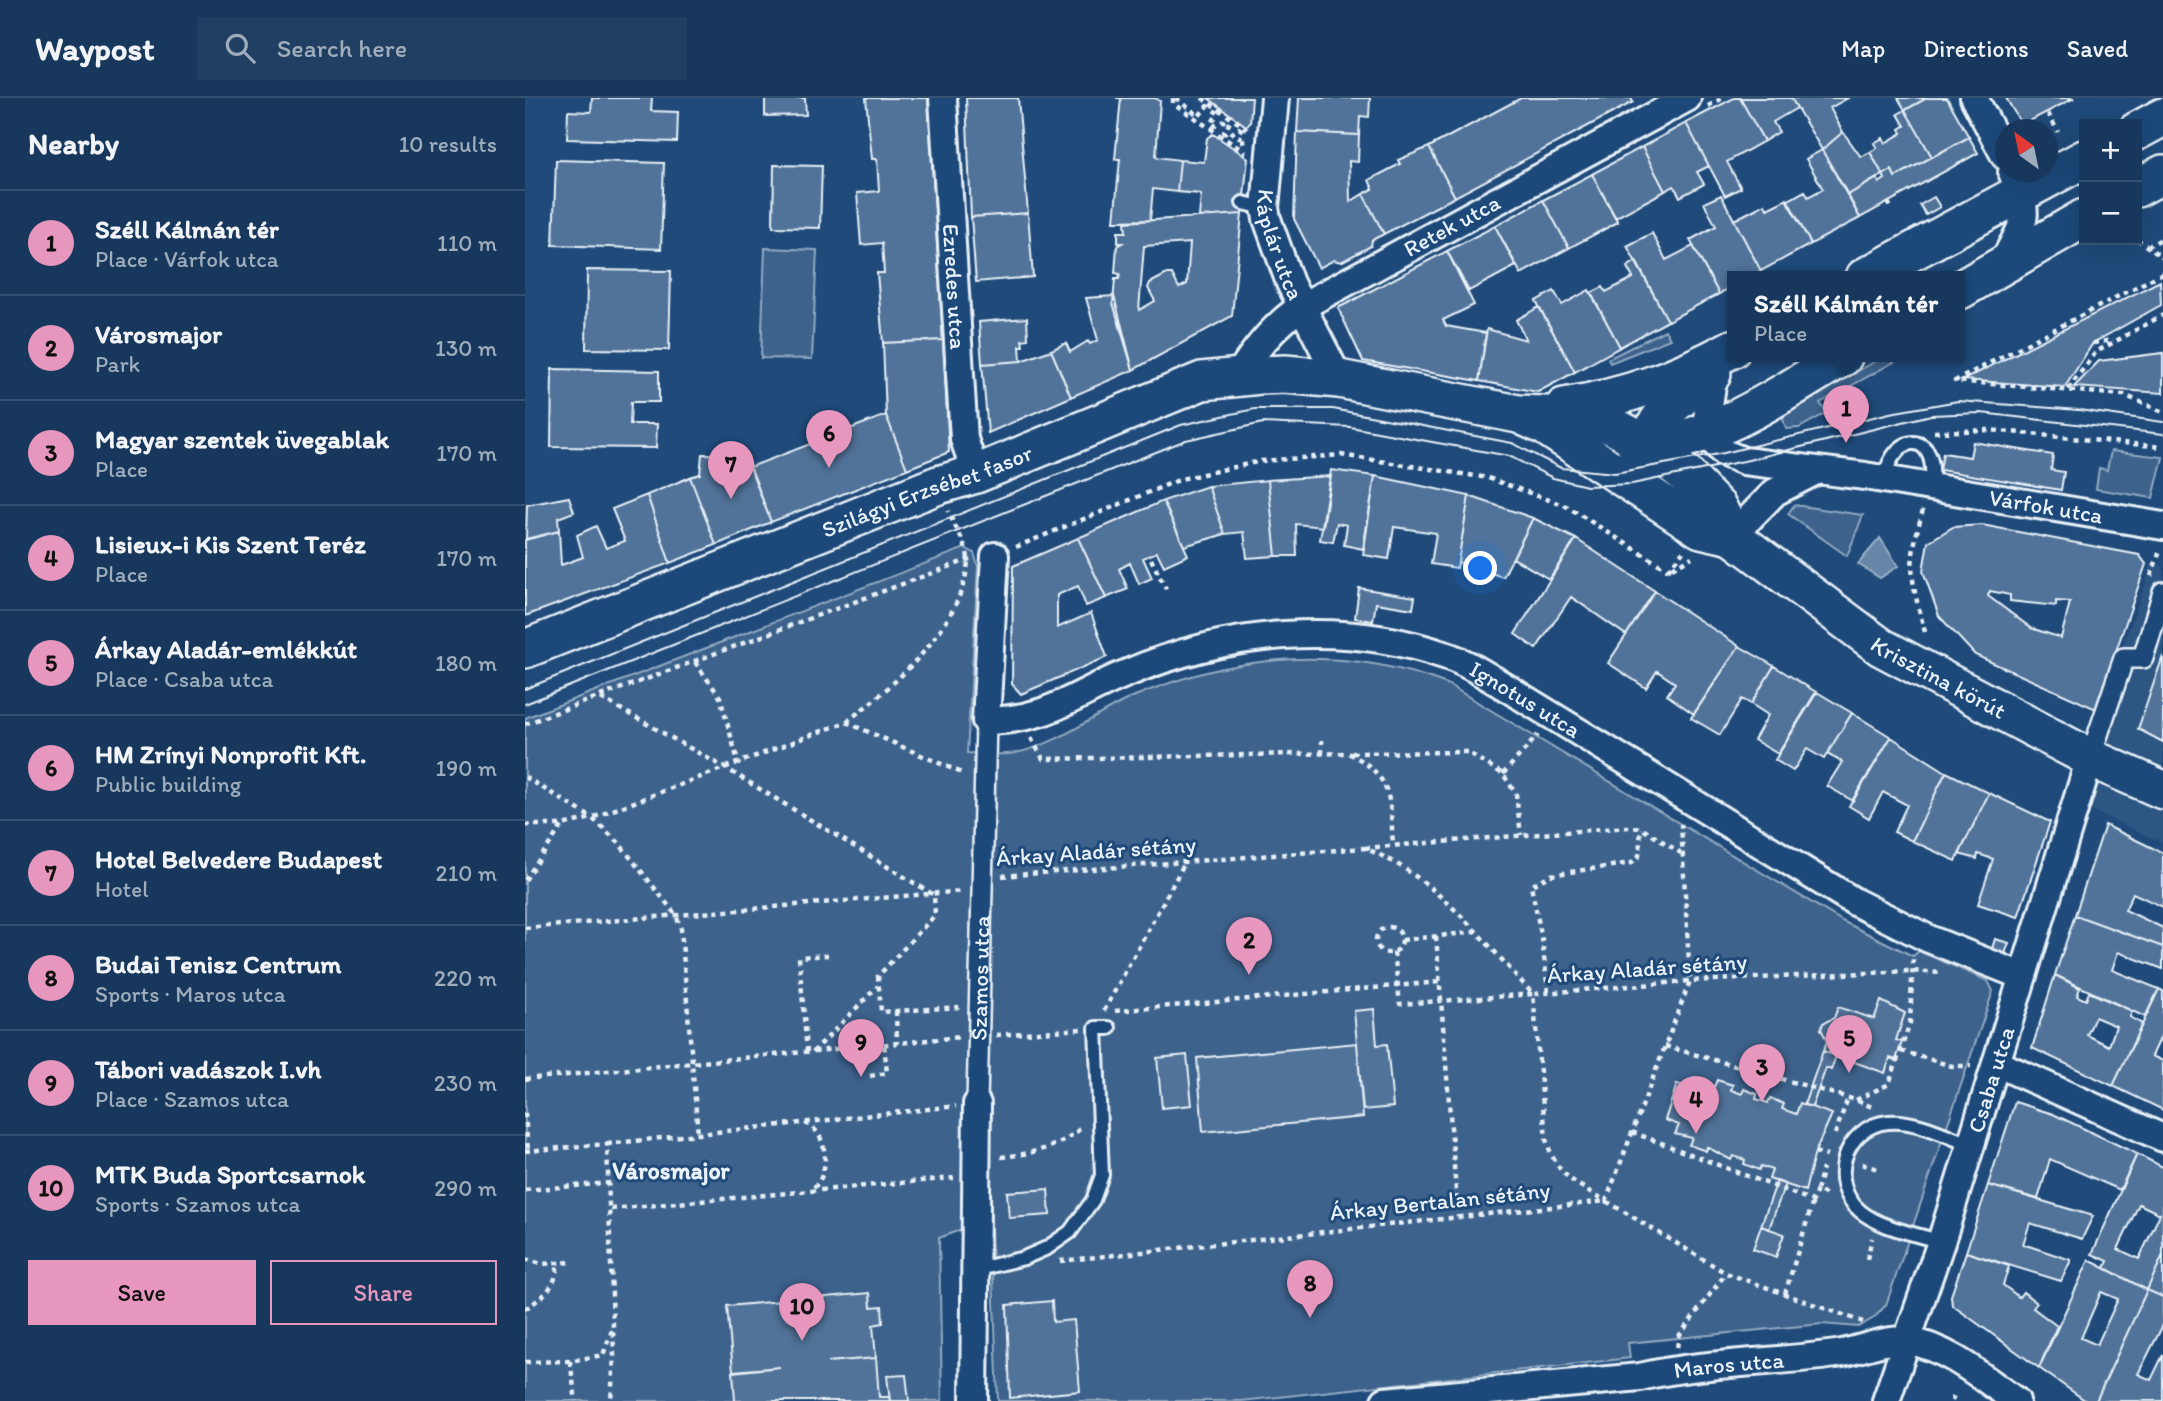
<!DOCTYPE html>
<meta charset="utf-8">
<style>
:root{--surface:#17385c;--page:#203f62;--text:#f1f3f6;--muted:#9eacbb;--line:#365272;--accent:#e797bd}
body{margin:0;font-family:Itim,sans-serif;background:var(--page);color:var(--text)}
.controls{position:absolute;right:21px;top:21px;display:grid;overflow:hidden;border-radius:0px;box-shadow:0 7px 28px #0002}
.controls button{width:63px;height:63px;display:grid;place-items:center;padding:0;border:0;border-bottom:2px solid var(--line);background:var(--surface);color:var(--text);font:35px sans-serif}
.compass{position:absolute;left:1470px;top:21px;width:63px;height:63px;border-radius:50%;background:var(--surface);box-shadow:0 7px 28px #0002;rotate:327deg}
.you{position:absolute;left:956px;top:471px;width:24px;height:24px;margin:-18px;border:5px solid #fff;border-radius:50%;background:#1a73e8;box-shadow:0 0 0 10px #1a73e833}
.badge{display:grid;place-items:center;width:46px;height:46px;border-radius:50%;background:var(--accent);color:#111;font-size:23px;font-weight:700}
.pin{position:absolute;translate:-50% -58px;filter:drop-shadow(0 2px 4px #0008)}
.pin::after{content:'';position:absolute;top:37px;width:24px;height:21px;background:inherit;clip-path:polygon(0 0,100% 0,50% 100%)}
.popup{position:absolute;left:1202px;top:173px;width:238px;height:91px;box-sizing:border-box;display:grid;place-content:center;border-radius:0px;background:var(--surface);filter:drop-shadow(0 2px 5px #0005);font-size:23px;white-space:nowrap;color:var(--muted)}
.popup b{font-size:26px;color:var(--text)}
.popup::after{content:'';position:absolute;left:50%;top:100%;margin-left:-14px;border:14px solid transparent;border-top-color:var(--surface)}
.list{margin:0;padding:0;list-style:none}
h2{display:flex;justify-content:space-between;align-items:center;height:91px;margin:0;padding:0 28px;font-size:30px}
h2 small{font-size:23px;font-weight:400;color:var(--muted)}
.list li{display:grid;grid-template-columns:46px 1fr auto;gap:21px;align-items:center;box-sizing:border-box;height:105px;padding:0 28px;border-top:2px solid var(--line)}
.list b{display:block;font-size:26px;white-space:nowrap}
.list p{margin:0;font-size:23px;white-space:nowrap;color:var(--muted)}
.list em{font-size:23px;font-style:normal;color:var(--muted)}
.actions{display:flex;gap:14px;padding:21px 28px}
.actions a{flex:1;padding:16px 0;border:2px solid var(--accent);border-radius:0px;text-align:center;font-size:24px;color:var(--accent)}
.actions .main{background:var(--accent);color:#111}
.icon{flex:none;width:38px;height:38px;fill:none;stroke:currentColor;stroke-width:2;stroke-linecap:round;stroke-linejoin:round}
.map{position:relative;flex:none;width:1638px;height:1303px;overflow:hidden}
header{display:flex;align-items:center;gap:42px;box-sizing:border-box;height:98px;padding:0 35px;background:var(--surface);border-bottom:2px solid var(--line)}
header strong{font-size:33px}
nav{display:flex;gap:38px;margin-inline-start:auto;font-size:24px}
.search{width:490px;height:63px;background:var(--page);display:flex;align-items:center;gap:18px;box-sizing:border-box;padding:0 24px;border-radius:0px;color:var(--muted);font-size:26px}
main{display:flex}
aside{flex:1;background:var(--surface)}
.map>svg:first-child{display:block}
</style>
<header>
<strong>Waypost</strong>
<div class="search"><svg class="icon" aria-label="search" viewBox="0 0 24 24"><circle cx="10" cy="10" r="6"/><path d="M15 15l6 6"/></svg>Search here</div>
<nav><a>Map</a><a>Directions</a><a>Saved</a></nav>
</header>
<main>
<aside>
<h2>Nearby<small>10 results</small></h2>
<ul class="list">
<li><span class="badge">1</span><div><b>Széll Kálmán tér</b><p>Place · Várfok utca</p></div><em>110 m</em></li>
<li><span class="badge">2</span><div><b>Városmajor</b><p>Park</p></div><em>130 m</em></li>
<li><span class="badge">3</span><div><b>Magyar szentek üvegablak</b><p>Place</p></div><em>170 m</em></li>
<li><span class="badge">4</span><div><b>Lisieux-i Kis Szent Teréz</b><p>Place</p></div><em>170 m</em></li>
<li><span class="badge">5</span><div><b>Árkay Aladár-emlékkút</b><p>Place · Csaba utca</p></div><em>180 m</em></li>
<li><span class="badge">6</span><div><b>HM Zrínyi Nonprofit Kft.</b><p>Public building</p></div><em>190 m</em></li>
<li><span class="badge">7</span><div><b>Hotel Belvedere Budapest</b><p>Hotel</p></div><em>210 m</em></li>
<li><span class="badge">8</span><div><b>Budai Tenisz Centrum</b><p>Sports · Maros utca</p></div><em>220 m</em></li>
<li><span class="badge">9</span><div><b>Tábori vadászok I.vh</b><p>Place · Szamos utca</p></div><em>230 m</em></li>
<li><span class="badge">10</span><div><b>MTK Buda Sportcsarnok</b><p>Sports · Szamos utca</p></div><em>290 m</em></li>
</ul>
<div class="actions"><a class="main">Save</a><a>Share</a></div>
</aside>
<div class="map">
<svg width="1638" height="1303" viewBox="0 0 1638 1303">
<rect width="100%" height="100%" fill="#1f4a7a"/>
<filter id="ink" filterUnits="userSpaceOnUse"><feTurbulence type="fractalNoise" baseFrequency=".0143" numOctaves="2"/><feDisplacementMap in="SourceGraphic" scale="14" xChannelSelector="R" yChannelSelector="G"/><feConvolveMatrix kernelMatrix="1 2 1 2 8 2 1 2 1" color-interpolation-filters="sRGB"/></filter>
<g filter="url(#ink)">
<path fill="#2e5683" d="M1628 464 1638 468V745L1542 701Z"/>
<path fill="#3c628c" stroke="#92aac2" stroke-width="2" d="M240 150 292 152 287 261 236 260Z
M1140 232 1145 241 1085 265 1083 261Z
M1358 259H1378L1295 305 1301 315 1274 330 1261 331 1258 321 1263 313Z
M1586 353 1638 359 1628 400 1571 391 1574 370 1582 372Z
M1269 407 1338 417 1322 458 1263 416Z
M440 450 449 455 453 468 442 655C457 655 475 658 490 655 534 647 570 615 610 598 712 555 819 547 922 586L1319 824 1388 858 1394 853 1463 883 1468 893 1361 1207 1349 1220 1333 1229 1297 1226 1103 1245 1105 1260 717 1303H473L464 1079 438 1131 414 1140 417 1303H0V620Z"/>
<path fill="#6685a7" stroke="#9ab0c7" stroke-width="2" d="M1355 440 1373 468 1355 480 1333 466Z"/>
<path fill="#517399" stroke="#e8f1f8" stroke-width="2" fill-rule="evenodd" d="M67 0H127L126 13 153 14 152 44 42 41 43 13 66 14Z
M240 0H280L281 17 240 18Z
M341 0H403L418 242 358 245 352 175H359L357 145 336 147 332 95 354 93 352 61H347Z
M441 0H493L503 115 446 119Z
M591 0H630L635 3 631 59 655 62 652 94 628 91 625 122 589 123 595 61H590L596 0Z
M683 0H727L725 25 721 28Z
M774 0H845L844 19 835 18 834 37 772 34Z
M996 0H1106L1108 4 930 99 904 49Z
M1209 0H1215L1239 43 1202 64 1216 90 1200 98 1161 25Z
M1215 0H1266L1272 10 1248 24 1254 34 1239 43Z
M1266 0H1323L1305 10 1318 34 1297 52Z
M1373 0H1402L1380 12Z
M1402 0H1422L1444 39 1407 59 1380 12Z
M1481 0H1549L1497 27Z
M1380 12 1407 59 1370 79 1367 72 1358 77 1345 54 1352 50 1349 45 1358 40 1360 45 1377 35 1375 31 1380 28 1373 16Z
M1161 25 1184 68 1172 74 1179 86 1155 99 1149 88 1140 93 1117 49Z
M772 34 834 37 833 64 824 63 825 104 838 96 859 136 847 142 846 148 816 164 809 162 794 170 769 121Z
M1318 34 1336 59 1345 54 1358 77 1323 97 1297 52Z
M688 36 723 60 717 116 674 119 676 96 652 94 655 62 679 64 682 40Z
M1444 39 1453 55 1335 120 1323 97 1352 80 1354 85 1360 81 1358 77 1367 72 1370 79Z
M904 49 930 99 859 136 838 96 848 91 844 82 875 66 873 62Z
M1117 49 1140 93 1090 120 1067 76Z
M1297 52 1335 120 1286 146 1262 103 1280 93 1283 99 1298 91 1281 61Z
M31 62 139 65 136 151 28 147Z
M249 67 297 68 295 130 248 129Z
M1067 76 1093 124 1044 150 1018 102Z
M1196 97 1236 173 1225 179H1207V188L1194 196 1165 142 1191 128 1179 105Z
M1409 99 1415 109 1401 117 1395 107Z
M1262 101 1286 146 1236 173 1209 122 1240 106 1242 111Z
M1018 102 1044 150 996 176 970 128Z
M503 115 508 179 451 184 446 119Z
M717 116 707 218 608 272 588 205 590 181H594L595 176 590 175 592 148 597 145H593V134H601L600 124ZM665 145 662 186 654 190 647 176H642L625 185 623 190 630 203 614 212 619 148Z
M970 128 991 168 944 193 922 153Z
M1127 135 1141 162 1168 148 1194 196 1143 223 1102 148Z
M922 153 949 207 918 222 921 228 961 235 954 283 838 263 813 210Z
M1111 163 1143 223 1095 249 1066 195 1078 189 1081 194 1108 180 1102 169Z
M62 172 146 173 144 252 61 251Z
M1635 183 1636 207 1568 245 1540 289 1438 282Z
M1064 192 1095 249 1050 274 1011 203 1029 193 1037 207Z
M589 198 608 272 546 299 526 252 541 245 545 254 563 243 565 246 573 242 561 200Z
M1014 209 1050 274 1013 294 954 283 962 231 1001 242 991 222Z
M502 220 503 241 497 242 498 248H495L496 263 457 266 454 224Z
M418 242 424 354 382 371 361 317 358 245Z
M526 252 546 299 463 335 457 266 496 263Z
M1638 255V295L1549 289 1574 263Z
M27 271 134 273V304H106L105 326H132L131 350 26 349Z
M361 317 382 371 246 424 225 369Z
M1448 344 1528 357 1526 372 1539 374 1536 392 1415 372 1418 355 1445 359Z
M177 356 221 357 246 424 191 447 165 379 175 376Z
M806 372 850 378 838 451 819 447 822 427 812 425 808 444 795 442Z
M806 378 798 429 771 426 772 458H751L743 382Z
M850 378 944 398 932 470 906 466 911 435 869 429 864 461 838 457Z
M165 379 191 447 145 465 122 397Z
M743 382 751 458 722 460 719 434 700 436 683 388Z
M683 388 700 436 659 448 638 403Z
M122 397 145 465 0 518V442L34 433 36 467 58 459 52 437 71 428 81 450 100 443 87 411Z
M944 398 1008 420 978 479 933 464Z
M44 399 49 414 33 420 34 433 1 441 2 407Z
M638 403 663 457 639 468 632 454 618 460 627 480 614 486 605 465 594 471 603 491 581 500 553 440Z
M1008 420 1051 441 1024 481 988 460Z
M1457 427 1614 457 1621 466 1571 611 1450 557 1414 518 1398 473 1403 444 1428 429ZM1465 493 1485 497V503L1531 508V503L1545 504 1536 540 1506 530 1463 498Z
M553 440 581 500 561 508 553 488 532 497V530L566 515 582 559 496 596 487 586 488 468Z
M1051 441 1130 493 1101 537 1046 499 1011 551 990 536Z
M834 490 890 499 888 511 851 505 848 523 830 520Z
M1130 493 1214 548 1169 616 1142 597 1150 585 1132 573 1121 590 1083 565Z
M1214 548 1249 568 1226 606 1217 601 1195 637 1166 620Z
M1638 558V644L1613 631Z
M1249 568 1291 594 1253 656 1229 642 1243 617 1226 606Z
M1292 594 1327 615 1299 661 1282 651 1268 673 1250 662Z
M1327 615 1366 639 1328 703 1302 688 1317 664 1302 656Z
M1366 639 1421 674 1387 743 1369 734 1382 707 1358 694 1344 720 1324 708Z
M1421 674 1464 695 1431 763 1387 743Z
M1464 695 1525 724 1493 819 1453 806 1468 761 1453 756 1452 761 1434 756Z
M1580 727 1638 755V809L1608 795 1600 812 1638 830V849L1550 817Z
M1550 817 1638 849V871L1593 854 1587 872 1634 891 1620 919 1530 877Z
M1470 841 1484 845 1478 861 1465 857Z
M1530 877 1555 890 1552 898 1561 902 1564 894 1607 913 1605 919 1617 926 1588 988 1507 950ZM1570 919 1591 928 1584 948 1562 937Z
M1634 891 1638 893V934L1627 958 1638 963V1012L1588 988Z
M1356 903 1380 915 1371 942 1377 944 1371 962 1365 960 1360 975 1298 953 1302 943 1296 931 1298 925 1309 920 1313 909 1349 921Z
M849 911 852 947 862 946 868 1009 838 1012 829 913Z
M832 945 838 1019 678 1034 672 960Z
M1298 953 1311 958 1306 972 1301 970 1287 1009 1279 1007Z
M662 957 667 1007 637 1010 632 960Z
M1170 980 1189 989 1192 982 1208 987 1206 992 1217 996 1219 991 1232 996 1231 1001 1243 1005 1245 1000 1259 1006 1257 1011 1271 1016 1275 1005 1307 1016 1290 1054 1280 1093 1244 1081 1247 1072 1236 1068 1234 1072 1219 1066 1220 1062 1208 1058 1206 1062 1182 1049 1181 1053 1164 1047 1167 1040 1150 1036 1154 1027 1140 1022 1152 986 1167 991Z
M1490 1004 1528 1016 1612 1056 1595 1092 1525 1061 1513 1101 1463 1087Z
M1612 1056 1638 1069V1157L1622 1192 1580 1170 1583 1163 1567 1156ZM1614 1106 1635 1116 1614 1161 1593 1151Z
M1252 1083 1260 1086 1244 1131 1236 1128Z
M1463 1087 1568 1118 1557 1141 1505 1125 1498 1146 1546 1162 1536 1183 1441 1154Z
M523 1091 525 1117 484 1120 482 1094Z
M1236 1128 1259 1136 1251 1159 1228 1151Z
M1441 1154 1484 1168 1478 1187 1494 1199 1498 1194 1512 1205 1508 1210 1532 1228 1514 1270 1427 1207 1426 1198Z
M1638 1157V1199L1622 1192Z
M1564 1162 1622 1192 1571 1303H1561L1514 1270ZM1576 1194 1593 1201 1572 1247 1556 1240Z
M1622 1192 1638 1199V1227L1613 1276 1626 1282 1638 1257V1303H1571Z
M345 1195 346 1209 357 1208 358 1225 348 1227 351 1260 302 1264 351 1260 354 1299H364L365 1303H210L208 1274 255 1269 208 1273 202 1208Z
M527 1203 528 1224 549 1222 555 1293 485 1300 482 1207Z
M381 1277 384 1303H365L362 1278Z"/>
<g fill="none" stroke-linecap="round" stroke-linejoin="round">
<defs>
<path id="service" d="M718 105 740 110
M1359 381C1371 329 1415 335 1406 388
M1416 1144C1391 1136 1355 1130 1335 1113 1302 1085 1319 1028 1363 1024 1389 1021 1422 1038 1446 1047
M450 1172 499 1160 522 1150 545 1134 568 1102 577 1077 571 930H584"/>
<g id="pedestrian">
<path d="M1565 660 1599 560H1618L1638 494"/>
<path id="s1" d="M452 1006 461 623"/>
</g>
<g id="minor">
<path id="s2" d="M418 0 439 341 451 376"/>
<path id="s3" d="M750 0 740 110 742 121 765 185 814 281"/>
<path d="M1449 0 1480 58"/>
<path d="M1477 167C1500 121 1507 123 1487 74"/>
<path id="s4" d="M1189 274 1180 334 1199 355 1219 363 1340 378 1638 428"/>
<path id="s5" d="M712 280C729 252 748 228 776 209L1162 0"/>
<path d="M1207 438 1250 394 1291 373"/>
<path id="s6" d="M470 458 461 623C526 621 544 599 600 576 701 533 817 521 922 558 941 564 957 575 974 585L1330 804 1404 841 1497 878"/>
<path d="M1471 965 1638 1040"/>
<path d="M449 1303 452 1006"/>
<path id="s7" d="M860 1303 1115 1279C1179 1264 1246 1265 1311 1256 1334 1253 1361 1239 1384 1243 1424 1250 1459 1281 1491 1303"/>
<path id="s8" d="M1361 1303 1416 1144 1565 660"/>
</g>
<g id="secondary">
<path d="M1612 33 1638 19"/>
<path d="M1612 90 1638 76"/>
<path d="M1340 179 1559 61"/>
<path d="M1435 192 1559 120"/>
<path d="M1039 309C1102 299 1151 281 1207 251"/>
<path d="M1000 319 1020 328 1176 431 1207 438"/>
<path d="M1110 345C1180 352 1259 293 1318 259"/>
<path d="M1124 365C1120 318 1154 303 1187 276"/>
<path id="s9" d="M0 551 413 387 451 376 677 283 735 277 760 276 814 281 993 316 1044 318 1084 326 1122 346 1160 376 1193 410 1207 438 1356 549 1565 660 1638 692"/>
</g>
</defs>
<use href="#service" stroke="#e8f1f8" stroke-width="18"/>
<use href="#pedestrian" stroke="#e8f1f8" stroke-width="24"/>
<use href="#minor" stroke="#e8f1f8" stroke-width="32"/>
<use href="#secondary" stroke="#e8f1f8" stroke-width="42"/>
<path stroke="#e8f1f8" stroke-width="4.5" stroke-dasharray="5 5" stroke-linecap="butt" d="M648 0V5L721 55
M651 0 674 18 682 8 693 15 686 26 689 28 702 22 705 24 699 34 703 38 714 30 718 33 713 44 723 42
M677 0 725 33
M1183 8 1198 0
M1523 15 1533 34
M1363 104 1366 110
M1612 141 1638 160
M1622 149 1638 140
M1638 175 1430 283 1599 297 1638 314
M1568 245 1588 242
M1543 291 1571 254 1638 217
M1409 334 1465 332 1638 349
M1398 412C1382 467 1385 479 1400 534
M491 449 656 381 736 363 816 357 963 380 1041 408 1143 472
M626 461 641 491
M1147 470 1167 459
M1143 472 1158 453
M1626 478 1636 450
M170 564 195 599 214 667
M76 600 202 671 409 797 410 817 353 878 356 914 436 909
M321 624 439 676
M0 626 445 461
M506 640 518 661 823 655C868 677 865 701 868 747
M827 655 942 654 978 676 991 696 996 737
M797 656V642
M978 676 1013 637
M0 679 67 720 93 744 151 817 156 831 173 1037
M0 727H37L67 720 321 624C370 587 437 529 443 463 444 450 428 426 423 413
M840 750 1103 729 1116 730 1156 755
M477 778 839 750C910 777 957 842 1008 896L1165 883 1385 873 1418 875
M0 782 37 728
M851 842a13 13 0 1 1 26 0a13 13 0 1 1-26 0Z
M0 830 438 793
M911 838 933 1119
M877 842 950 834
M869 854 875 906 1008 896 1021 1041C1032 1079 1049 1084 1081 1103L1165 883 1156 726
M1023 894 1017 841 1006 788 1025 777 1107 765 1114 758 1116 730
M371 913 372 946
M579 913 660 764
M590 913 915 884
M471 937 557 931
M1140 948 1331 1002 1349 1010
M1376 953 1427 968H1446
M282 954 274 859 303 857
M288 954 353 888
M345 978 362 975 359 947
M0 981 435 939
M1331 1002 1364 986 1385 925 1388 860
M0 1015 3 1053
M280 1025C305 1034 306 1081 285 1092
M1107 1034 1288 1103 1292 1092 1304 1098
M1310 1036 1323 1000
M82 1046 431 1008
M0 1053 82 1046 89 1258 86 1303
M1290 1054 1302 1058
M476 1059C506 1056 534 1050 557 1029
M1337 1066 1353 1071
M0 1092 85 1085
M1292 1092 1298 1070
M86 1111 429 1080
M0 1161 16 1166 48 1164
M1342 1161 1347 1140
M535 1163 1081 1103 1201 1175 1338 1224
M1260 1196 1288 1103
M0 1211C18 1199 33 1188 32 1165
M1152 1249 1154 1238 1201 1175
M45 1263 51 1303
M0 1264 45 1263 78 1257 87 1232
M1427 1303 1429 1297"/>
<use href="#service" stroke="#1f4a7a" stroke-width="12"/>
<use href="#pedestrian" stroke="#1f4a7a" stroke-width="19"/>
<use href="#minor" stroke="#1f4a7a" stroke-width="26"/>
<use href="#secondary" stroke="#1f4a7a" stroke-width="37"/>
<path stroke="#e8f1f8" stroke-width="2" d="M0 591 656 327 730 311H808L987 345 1036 370 1090 375 1199 355 1365 315 1433 303 1554 312 1638 324
M0 606 661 342 738 325 825 329 984 358 1028 380 1062 388 1107 386 1219 363 1406 317 1456 315 1638 336"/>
</g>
</g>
<g text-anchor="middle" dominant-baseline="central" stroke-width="6" stroke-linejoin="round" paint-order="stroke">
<g font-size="23" fill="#e8f1f8" stroke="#1f4a7a">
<text stroke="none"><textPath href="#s5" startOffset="268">Retek utca</textPath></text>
<text stroke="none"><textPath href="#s3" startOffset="149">Káplár utca</textPath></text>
<text stroke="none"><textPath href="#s2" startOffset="189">Ezredes utca</textPath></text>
<text stroke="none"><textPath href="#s9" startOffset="432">Szilágyi Erzsébet fasor</textPath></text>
<text stroke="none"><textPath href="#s4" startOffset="416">Várfok utca</textPath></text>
<text stroke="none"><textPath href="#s9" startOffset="1561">Krisztina körút</textPath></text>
<text stroke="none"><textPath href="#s6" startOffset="733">Ignotus utca</textPath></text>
<text transform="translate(571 753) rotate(-4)">Árkay Aladár sétány</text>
<text transform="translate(1122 870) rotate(-4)">Árkay Aladár sétány</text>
<text stroke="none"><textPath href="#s1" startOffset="126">Szamos utca</textPath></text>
<text stroke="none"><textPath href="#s8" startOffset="338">Csaba utca</textPath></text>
<text transform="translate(915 1103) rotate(-6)">Árkay Bertalan sétány</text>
<text stroke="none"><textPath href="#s7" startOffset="346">Maros utca</textPath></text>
</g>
<g font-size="24" font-weight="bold" fill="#e8f1f8" stroke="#1f4a7a">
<text x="146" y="1072">Városmajor</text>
</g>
</g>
</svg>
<div class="controls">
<button>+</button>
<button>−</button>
</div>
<svg class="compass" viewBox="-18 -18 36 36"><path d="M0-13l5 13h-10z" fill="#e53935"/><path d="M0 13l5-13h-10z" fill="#9eacbb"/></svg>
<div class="you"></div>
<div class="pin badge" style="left:1321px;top:345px">1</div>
<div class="popup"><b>Széll Kálmán tér</b>Place</div>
<div class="pin badge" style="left:724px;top:877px">2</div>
<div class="pin badge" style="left:1237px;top:1004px">3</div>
<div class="pin badge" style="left:1171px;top:1036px">4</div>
<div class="pin badge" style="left:1324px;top:975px">5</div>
<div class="pin badge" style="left:304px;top:370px">6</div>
<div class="pin badge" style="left:206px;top:401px">7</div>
<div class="pin badge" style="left:785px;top:1220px">8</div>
<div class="pin badge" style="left:336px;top:979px">9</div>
<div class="pin badge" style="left:277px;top:1243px">10</div>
</div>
</main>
